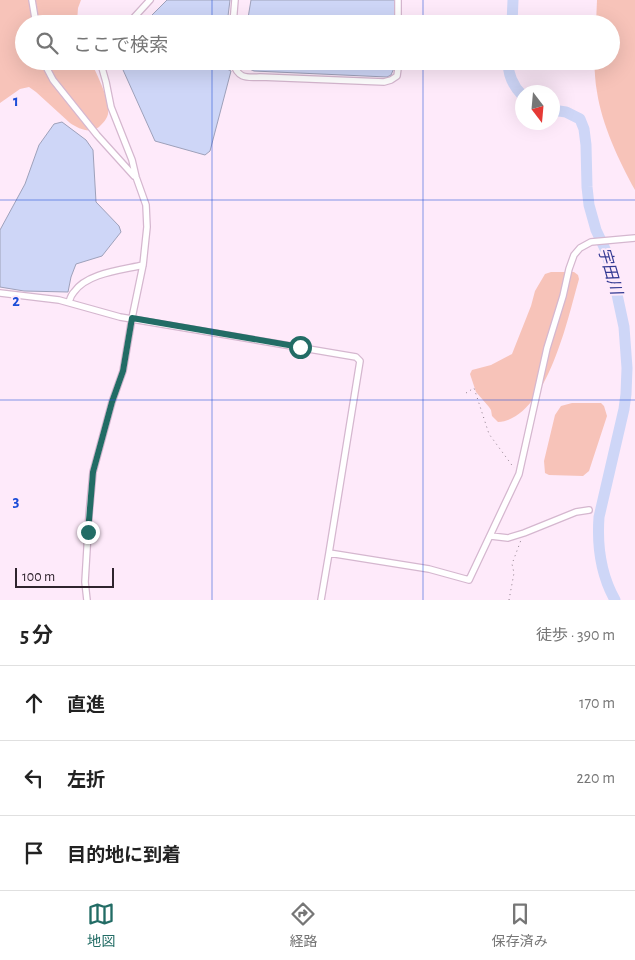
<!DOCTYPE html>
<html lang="ja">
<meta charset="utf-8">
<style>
:root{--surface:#fff;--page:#f6f6f6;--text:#222;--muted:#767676;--line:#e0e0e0;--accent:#226c65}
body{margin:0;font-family:"Alegreya Sans","Noto Sans JP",sans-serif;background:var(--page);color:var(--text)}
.compass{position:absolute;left:515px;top:85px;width:45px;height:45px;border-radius:50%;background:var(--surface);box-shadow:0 5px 20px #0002;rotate:164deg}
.scale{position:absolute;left:15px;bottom:12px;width:99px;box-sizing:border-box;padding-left:5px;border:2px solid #2f242d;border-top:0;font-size:14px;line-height:18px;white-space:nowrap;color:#2f242d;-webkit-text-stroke:4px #feeafa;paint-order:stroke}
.stop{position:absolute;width:15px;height:15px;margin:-11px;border:4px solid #226c65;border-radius:50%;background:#fff}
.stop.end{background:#226c65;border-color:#fff;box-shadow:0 1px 5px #0008}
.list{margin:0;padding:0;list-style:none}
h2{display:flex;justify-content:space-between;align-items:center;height:65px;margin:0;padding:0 20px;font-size:21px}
h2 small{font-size:16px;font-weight:400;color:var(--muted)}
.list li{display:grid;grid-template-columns:32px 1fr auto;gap:15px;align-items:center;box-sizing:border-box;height:75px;padding:0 20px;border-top:1px solid var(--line)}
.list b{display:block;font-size:19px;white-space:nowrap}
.list em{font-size:16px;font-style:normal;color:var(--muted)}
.icon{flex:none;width:28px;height:28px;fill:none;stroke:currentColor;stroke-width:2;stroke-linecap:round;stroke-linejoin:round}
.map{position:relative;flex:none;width:635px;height:600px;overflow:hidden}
.search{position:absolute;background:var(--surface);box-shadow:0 5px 20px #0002;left:15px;right:15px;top:15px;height:55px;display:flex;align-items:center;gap:12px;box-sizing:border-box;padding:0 18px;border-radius:28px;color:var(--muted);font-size:19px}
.sheet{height:290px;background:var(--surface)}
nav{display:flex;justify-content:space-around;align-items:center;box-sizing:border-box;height:70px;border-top:1px solid var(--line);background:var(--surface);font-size:14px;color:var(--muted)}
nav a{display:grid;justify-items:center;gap:2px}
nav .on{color:var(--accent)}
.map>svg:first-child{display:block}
</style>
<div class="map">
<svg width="635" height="600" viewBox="0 0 635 600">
<rect width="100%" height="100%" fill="#feeafa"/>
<path fill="#f7c3b9" d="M0 0H81L78 8 77 22V24H24V61H91C97 76 110 98 108 114 107 119 103 123 99 127 90 134 79 129 70 123L36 92 29 87 20 89 0 103Z
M597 0H635V190C619 161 602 125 597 92 595 82 595 72 594 61H611V24H596Z
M551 272H574L578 275 579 279C568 317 547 419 498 422L492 416 491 410 489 407 476 392 470 374 472 370 491 365 512 354 531 306 535 291 545 274Z
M572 403H601L604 406 607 416 589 471 583 476 549 475 545 473 544 461 555 415 561 406Z"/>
<path fill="#ced6f7" stroke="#9ea1ba" d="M167 0H230L227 24H143Z
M251 0H396V24H247Z
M119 61H223L225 68 231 71 210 151 205 155 155 141Z
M245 61H395V66L391 75 387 77 254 71C249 69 246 67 245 61Z
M62 122 86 140 93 150 96 202 119 226 121 232 102 256 76 264 71 277 68 292 24 291 0 287V230L25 184 39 145 54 124Z"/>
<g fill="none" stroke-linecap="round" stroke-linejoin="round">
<path stroke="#ced6f7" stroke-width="11" d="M512 24 513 0
M508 61C508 75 513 86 522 95
M552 110 566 112 580 119 584 129 586 145 587 187 589 205 596 230 605 249 612 271 624 327 627 368 626 394 624 409 599 517C597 545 601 575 615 600"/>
<defs>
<path id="minor" d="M32 0 36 24
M128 24 150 0
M233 24 235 0
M398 24V0
M43 61 53 80 97 135 134 176
M232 61C238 78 244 78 260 77L384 82 391 80 397 76 399 61
M0 293 59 300 120 317 356 357 360 361 329 553
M69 302C70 299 71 295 74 292 87 273 122 270 143 265
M491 536 508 538 524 533 576 512 589 510
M87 600 85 582 89 515 93 472 112 402 123 371 132 318 143 265 147 227 146 205 136 177 132 160 111 107 106 82 100 61
M321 600 329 553 429 569 469 580 519 474 547 348 563 296 569 269 574 255 580 248 591 242 635 238"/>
</defs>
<use href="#minor" stroke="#d5b7cf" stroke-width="8"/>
<path stroke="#8d7e8a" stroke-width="1" stroke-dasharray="1 4" stroke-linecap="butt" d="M466 393 474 388 489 434 514 468
M509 600 514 573 512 564 521 540"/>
<use href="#minor" stroke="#fff" stroke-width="5.5"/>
</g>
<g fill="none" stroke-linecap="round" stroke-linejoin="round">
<path stroke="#226c65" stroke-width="6" d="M88 532 93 472 112 402 123 371 132 318 300 347"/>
</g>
<path fill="none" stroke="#1d4ed8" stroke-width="1" stroke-opacity="0.55" d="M212 0V24M423 0V24M212 61V600M423 61V600M0 200H635M0 400H635"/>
<g text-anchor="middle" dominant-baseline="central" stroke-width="4" stroke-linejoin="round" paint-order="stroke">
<g font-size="16" font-style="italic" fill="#333a93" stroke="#feeafa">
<text transform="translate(610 271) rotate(74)">宇田川</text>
</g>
</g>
<g font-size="16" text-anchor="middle" font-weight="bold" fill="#1d4ed8" stroke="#feeafa" stroke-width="4" stroke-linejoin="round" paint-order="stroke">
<text x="16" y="106">1</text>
<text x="16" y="306">2</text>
<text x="16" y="506">3</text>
</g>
</svg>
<svg class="compass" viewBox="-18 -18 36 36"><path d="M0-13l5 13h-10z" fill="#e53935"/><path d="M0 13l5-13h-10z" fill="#767676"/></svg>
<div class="scale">100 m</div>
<div class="stop" style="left:300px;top:347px"></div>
<div class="stop end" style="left:88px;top:532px"></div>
<div class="search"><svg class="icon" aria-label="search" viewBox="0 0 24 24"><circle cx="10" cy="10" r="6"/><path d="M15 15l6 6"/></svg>ここで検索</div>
</div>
<section class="sheet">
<h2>5 分<small>徒歩 · 390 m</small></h2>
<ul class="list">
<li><svg class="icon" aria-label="ahead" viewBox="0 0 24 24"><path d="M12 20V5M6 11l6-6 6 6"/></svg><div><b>直進</b></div><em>170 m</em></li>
<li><svg class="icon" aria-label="left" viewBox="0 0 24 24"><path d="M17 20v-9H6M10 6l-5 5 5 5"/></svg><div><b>左折</b></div><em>220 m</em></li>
<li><svg class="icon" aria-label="arrive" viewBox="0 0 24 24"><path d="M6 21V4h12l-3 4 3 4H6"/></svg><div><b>目的地に到着</b></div></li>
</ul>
</section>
<nav>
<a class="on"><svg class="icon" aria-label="map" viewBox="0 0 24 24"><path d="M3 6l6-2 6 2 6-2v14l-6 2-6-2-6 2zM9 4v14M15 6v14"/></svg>地図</a>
<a><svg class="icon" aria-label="directions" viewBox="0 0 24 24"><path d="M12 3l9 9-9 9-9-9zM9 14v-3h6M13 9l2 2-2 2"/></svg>経路</a>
<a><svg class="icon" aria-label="saved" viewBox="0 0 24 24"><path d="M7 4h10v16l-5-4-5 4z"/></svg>保存済み</a>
</nav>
